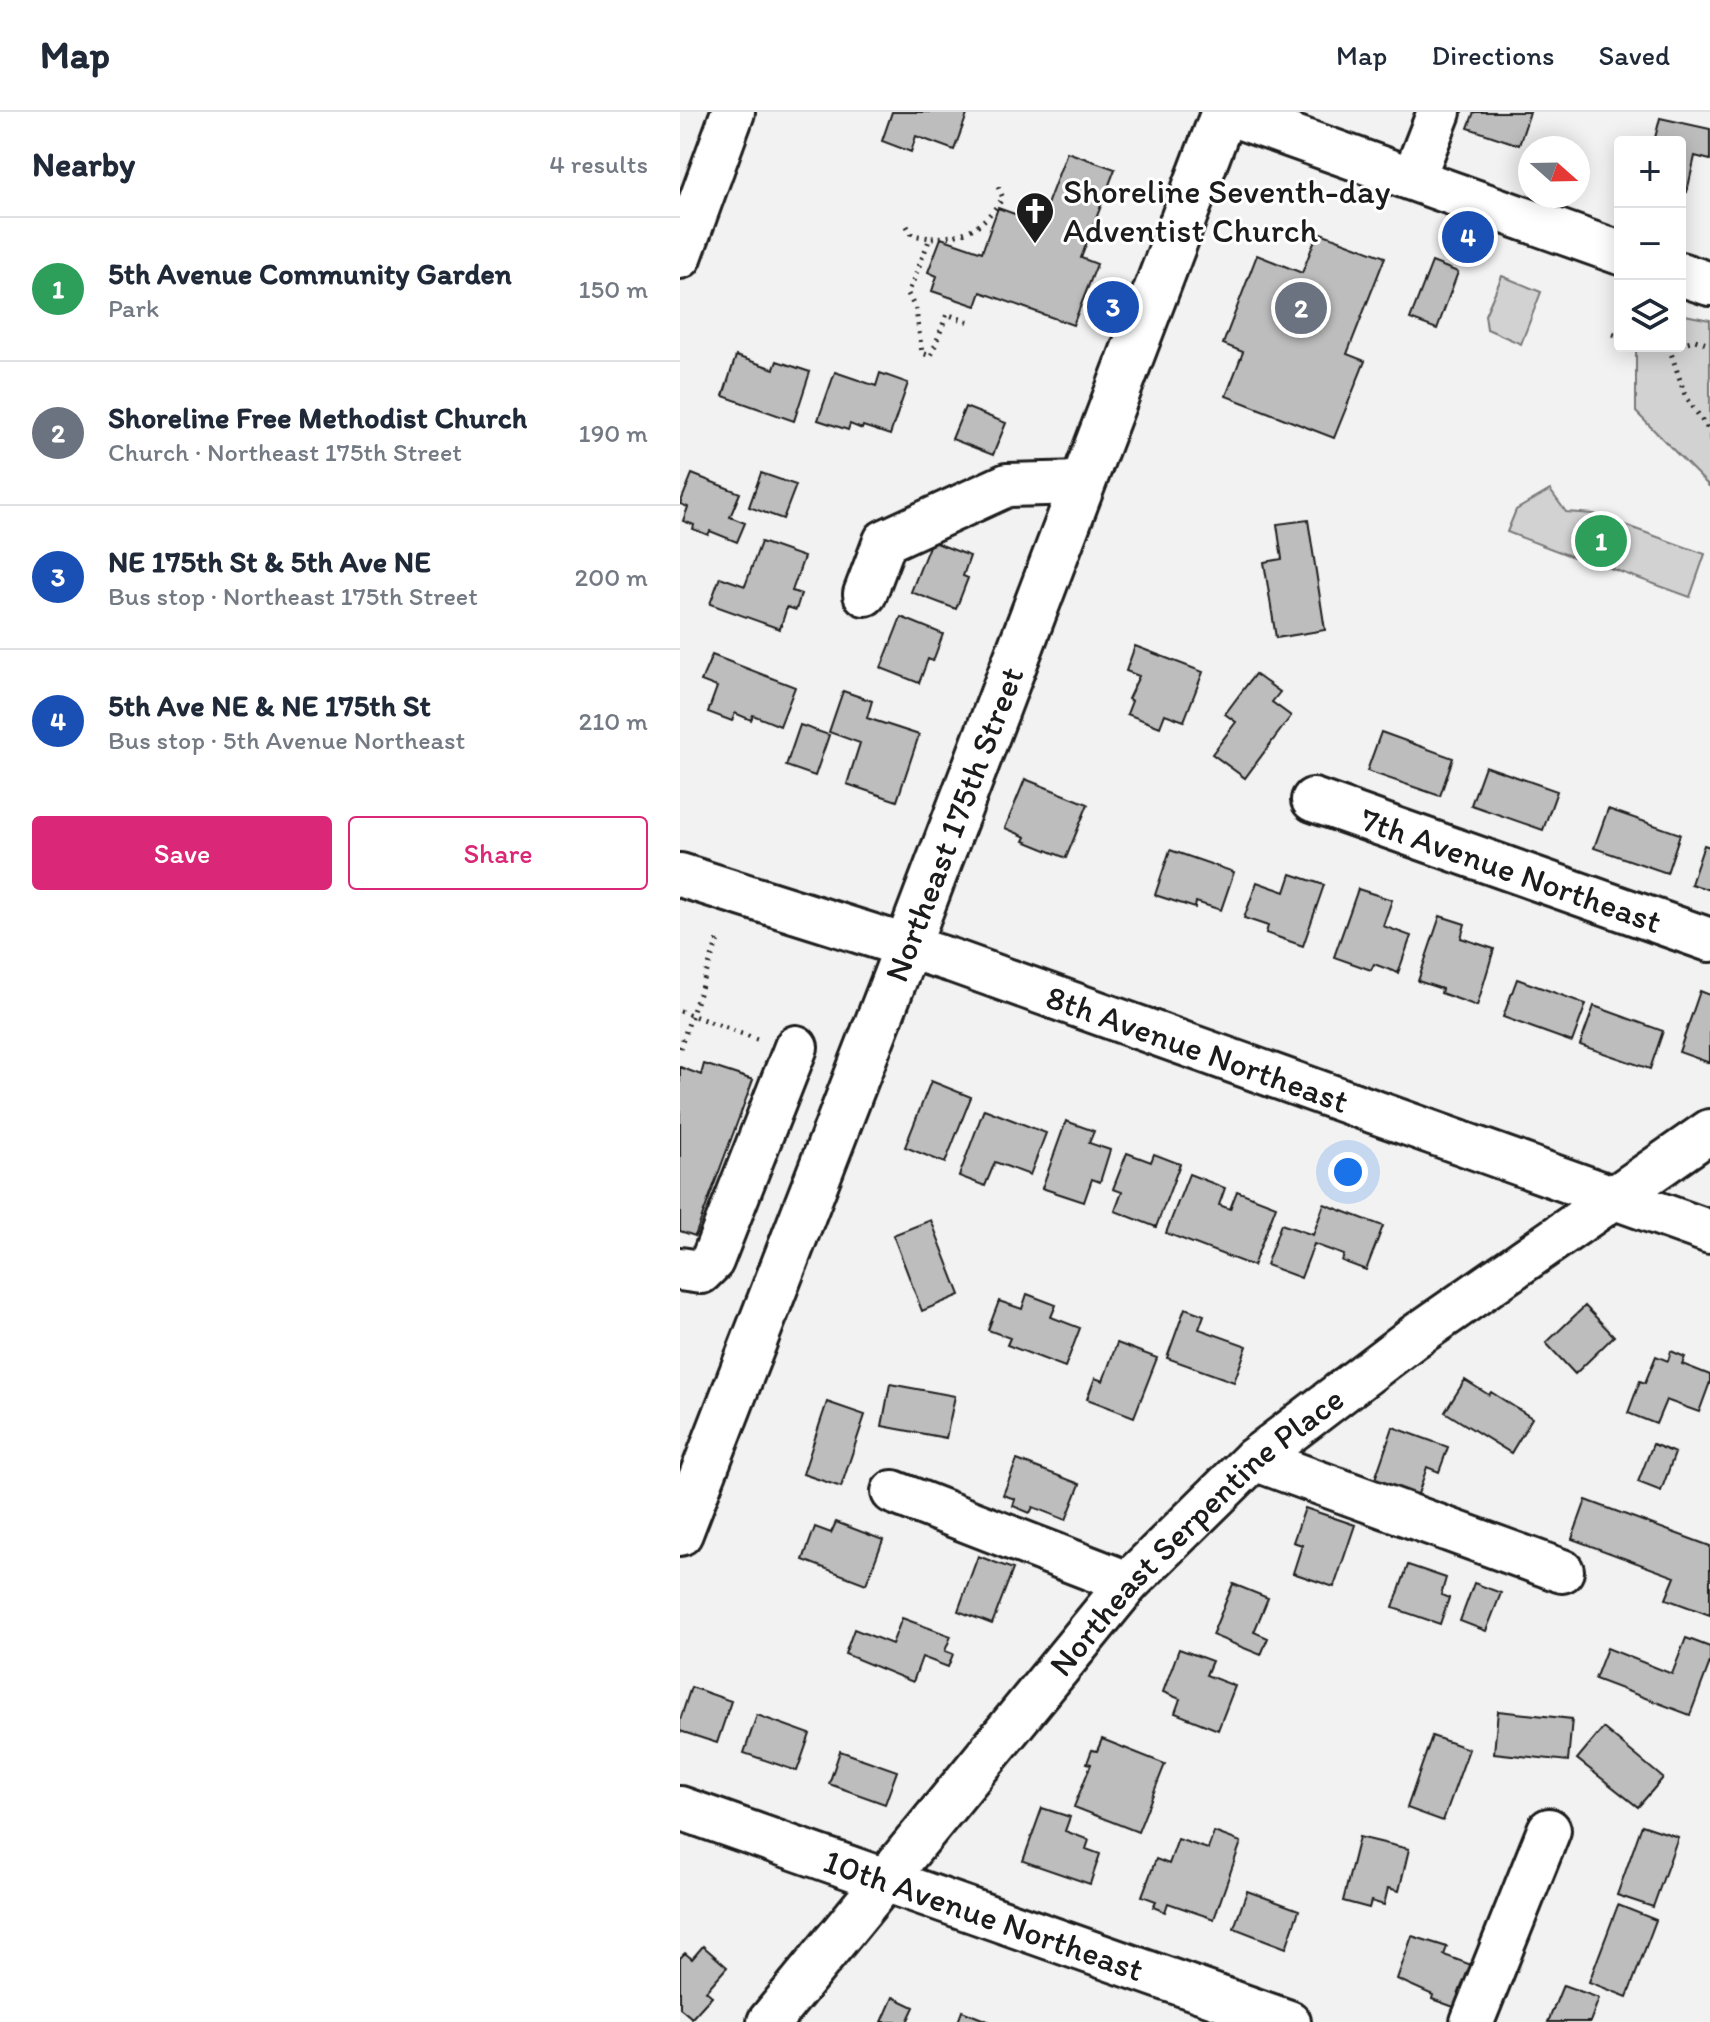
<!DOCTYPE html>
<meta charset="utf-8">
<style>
:root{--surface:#fff;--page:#f2f2f3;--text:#1f2937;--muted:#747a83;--line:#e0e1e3;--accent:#db2777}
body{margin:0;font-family:Itim,sans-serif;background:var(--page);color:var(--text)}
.controls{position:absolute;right:24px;top:24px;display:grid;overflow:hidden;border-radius:8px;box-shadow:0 4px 20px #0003}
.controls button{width:72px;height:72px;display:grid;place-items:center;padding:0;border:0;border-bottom:2px solid var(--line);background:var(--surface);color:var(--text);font:40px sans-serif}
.compass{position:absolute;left:838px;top:24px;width:72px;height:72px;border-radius:50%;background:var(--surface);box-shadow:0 4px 20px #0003;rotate:110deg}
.you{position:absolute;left:668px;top:1060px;width:28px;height:28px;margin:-20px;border:6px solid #fff;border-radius:50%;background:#1a73e8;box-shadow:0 0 0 12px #1a73e833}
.badge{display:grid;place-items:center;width:52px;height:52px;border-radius:50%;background:var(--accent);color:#fff;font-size:26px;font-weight:700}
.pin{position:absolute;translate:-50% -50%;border:4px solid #fff;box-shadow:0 2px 8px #0006}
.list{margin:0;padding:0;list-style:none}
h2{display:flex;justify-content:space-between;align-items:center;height:104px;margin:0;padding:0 32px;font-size:34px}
h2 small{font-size:26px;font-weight:400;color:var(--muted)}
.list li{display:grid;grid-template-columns:52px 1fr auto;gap:24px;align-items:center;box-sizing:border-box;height:144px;padding:0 32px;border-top:2px solid var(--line)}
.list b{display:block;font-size:30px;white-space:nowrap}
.list p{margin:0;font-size:26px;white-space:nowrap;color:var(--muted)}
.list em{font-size:26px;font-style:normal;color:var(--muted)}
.actions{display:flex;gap:16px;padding:24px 32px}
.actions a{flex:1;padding:18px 0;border:2px solid var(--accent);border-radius:8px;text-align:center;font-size:28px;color:var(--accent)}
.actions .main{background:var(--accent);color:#fff}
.icon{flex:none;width:44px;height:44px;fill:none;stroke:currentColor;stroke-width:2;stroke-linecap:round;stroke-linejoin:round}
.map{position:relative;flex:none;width:1030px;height:1910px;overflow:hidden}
header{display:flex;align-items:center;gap:48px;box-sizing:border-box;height:112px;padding:0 40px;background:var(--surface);border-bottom:2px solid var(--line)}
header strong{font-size:38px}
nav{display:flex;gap:44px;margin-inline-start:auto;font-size:28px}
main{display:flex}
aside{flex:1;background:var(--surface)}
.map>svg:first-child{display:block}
</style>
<header>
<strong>Map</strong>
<nav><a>Map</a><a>Directions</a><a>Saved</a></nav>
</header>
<main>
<aside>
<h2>Nearby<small>4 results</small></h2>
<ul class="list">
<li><span class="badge" style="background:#2e9e5b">1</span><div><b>5th Avenue Community Garden</b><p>Park</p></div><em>150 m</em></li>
<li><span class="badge" style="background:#6b7280">2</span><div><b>Shoreline Free Methodist Church</b><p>Church · Northeast 175th Street</p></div><em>190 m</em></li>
<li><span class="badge" style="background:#1a4fb4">3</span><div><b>NE 175th St &amp; 5th Ave NE</b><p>Bus stop · Northeast 175th Street</p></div><em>200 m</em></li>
<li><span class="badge" style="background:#1a4fb4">4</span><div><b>5th Ave NE &amp; NE 175th St</b><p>Bus stop · 5th Avenue Northeast</p></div><em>210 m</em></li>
</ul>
<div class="actions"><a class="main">Save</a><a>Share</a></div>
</aside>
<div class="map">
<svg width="1030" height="1910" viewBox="0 0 1030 1910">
<rect width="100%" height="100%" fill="#f2f2f2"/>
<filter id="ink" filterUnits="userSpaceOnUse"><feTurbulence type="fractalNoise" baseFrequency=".0125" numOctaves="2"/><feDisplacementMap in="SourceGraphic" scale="16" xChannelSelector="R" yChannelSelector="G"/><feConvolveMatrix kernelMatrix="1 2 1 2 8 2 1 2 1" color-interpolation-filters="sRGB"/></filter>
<g filter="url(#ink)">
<path fill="#d2d2d2" stroke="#777" stroke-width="2" d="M822 164 861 180 841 232 807 217 805 203Z
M1000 202 1030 208V375L956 300V234H1000Z
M870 378 886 400 914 402 1025 442 1010 485 927 455 916 438 893 445 827 420 836 398Z"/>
<path fill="#bdbdbd" stroke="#1c1c1c" stroke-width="2" d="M212 0H288L274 38 236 24 231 40 202 29Z
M794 0H850L839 33 788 16Z
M980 6 1030 17V48L1015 44 1007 80 1000 78V30H974Z
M387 40 435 57 401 146 417 152 393 213 301 180 296 194 252 179 257 164 248 160 261 126 302 140 318 96 360 111Z
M638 120 705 145 667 242 685 249 654 326 546 284 563 240 543 232 577 143 622 161Z
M752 150 778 160 757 217 730 207Z
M56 244 94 257 97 249 130 260 114 309 43 284Z
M155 260 196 274 200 261 228 271 210 323 183 314 182 317 170 312 168 318 138 308Z
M285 295 326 311 313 343 272 327Z
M81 361 116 373 103 407 69 395Z
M12 362 60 381 50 405 65 411 57 430 30 419 28 423 13 417 14 413 3 409 8 395 0 392Z
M628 408 645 518 596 526 584 450 602 447 597 412Z
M251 429 290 444 283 464 288 466 276 497 231 480Z
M81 430 124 445 112 479 121 482 116 498 107 495 100 517 30 492 40 465 65 474Z
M221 505 263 522 253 549 248 547 239 571 201 556Z
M455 534 523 560 504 609 485 602 480 615 447 602 452 589 448 587 459 564 446 559Z
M32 543 115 575 100 614 73 603 71 608 55 601 52 609 28 600 37 575 21 569Z
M575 562 600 580 592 590 611 604 565 666 532 642 556 610 545 602Z
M163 579 192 589 187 606 239 623 217 689 167 672 180 631 149 620Z
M120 613 149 623 135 664 106 654Z
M701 620 773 646 760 684 687 659Z
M805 654 877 679 863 718 791 693Z
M345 667 408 692 386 746 344 729 346 725 325 716Z
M928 697 1000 722 987 761 914 736Z
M1024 733 1030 735V778L1011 772Z
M490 738 554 760 541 798 516 790 515 796 475 783Z
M611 762 644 773 623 834 586 821 588 814 564 806 577 770 605 780Z
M678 777 712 788 703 814 731 824 718 861 694 852 691 858 654 845Z
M760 804 785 812 781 826 814 837 797 894 761 881 762 877 738 869Z
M837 867 906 892 892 930 823 905Z
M1020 879 1030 883V951L999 940Z
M914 894 983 919 970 957 900 933Z
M24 952 73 968 15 1124 0 1119V955L21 963Z
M251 969 291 985 265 1051 225 1035Z
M304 997 366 1021 350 1063 315 1050 305 1074 279 1064Z
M386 1009 414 1019 409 1031 430 1038 420 1070 412 1067 404 1090 362 1076Z
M447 1041 471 1050 474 1042 500 1052 476 1115 435 1099 442 1080 433 1077Z
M509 1062 545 1076 539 1093 550 1097 557 1079 596 1094 573 1154 486 1121Z
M644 1092 703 1114 686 1158 662 1149 664 1143 634 1132 621 1166 586 1153 601 1112 633 1123Z
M251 1108 280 1183 242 1199 213 1123Z
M347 1182 376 1193 371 1205 400 1216 385 1255 327 1233 330 1226 308 1218 319 1189 342 1197Z
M905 1194 934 1224 895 1262 866 1231Z
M505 1196 524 1203 519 1217 567 1234 554 1270 487 1246Z
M437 1231 477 1246 454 1305 407 1287 415 1266 423 1269Z
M991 1239 1005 1245 1002 1252 1030 1263V1270L1019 1300 986 1288 976 1312 948 1301 960 1269 965 1271 976 1244 988 1249Z
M785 1268 809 1283 811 1280 852 1306 831 1341 765 1300Z
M210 1272 275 1284 266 1326 202 1314Z
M147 1290 185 1303 161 1375 123 1362Z
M713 1315 768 1335 759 1360 747 1355 736 1388 693 1373Z
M973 1332 995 1341 981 1379 958 1370Z
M337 1348 400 1372 386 1408 353 1395 350 1401 333 1394 335 1387 323 1383Z
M906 1388 1030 1434V1503L986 1487 995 1465 892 1427Z
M625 1396 675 1413 654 1475 613 1461 622 1433 613 1430Z
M156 1410 203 1428 186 1472 123 1448 135 1415 151 1421Z
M298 1444 333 1457 312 1512 278 1499Z
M728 1453 766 1466 761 1483 769 1486 760 1512 713 1496Z
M794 1471 821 1481 806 1519 780 1509Z
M553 1472 588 1486 574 1520 588 1526 581 1543 532 1523Z
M222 1506 271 1524 265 1539 273 1542 268 1555 242 1545 233 1570 165 1542 174 1517 212 1532Z
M1006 1526 1030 1535V1550L1010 1603 915 1567 927 1536 992 1562Z
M499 1537 532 1549 526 1563 555 1574 538 1618 495 1601 500 1587 483 1580Z
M11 1575 51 1589 37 1631 0 1619V1608Z
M818 1599 892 1607 888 1649 814 1641Z
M77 1603 130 1622 117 1659 64 1641Z
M923 1616 983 1666 958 1695 897 1647Z
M752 1624 789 1637 763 1709 727 1696Z
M422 1627 485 1652 458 1720 394 1695 411 1652 407 1651 412 1638 417 1639Z
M160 1639 217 1659 205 1692 149 1672Z
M362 1696 390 1705 385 1719 409 1728 406 1737 420 1742 410 1772 343 1749Z
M962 1713 998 1725 973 1795 937 1783Z
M534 1720 561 1730 534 1807 488 1791 485 1800 473 1795 476 1789 462 1784 476 1747 489 1752 498 1727 528 1737Z
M679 1725 729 1737 719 1779 708 1776 704 1793 691 1789 689 1796 663 1789Z
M567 1779 619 1798 606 1836 554 1816Z
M938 1793 976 1808 947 1885 909 1870Z
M732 1824 767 1835 764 1843 797 1855 782 1898 752 1887 753 1883 717 1867Z
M23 1834 47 1855 26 1879 32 1884 12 1906 0 1896V1846L5 1841 12 1847Z
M883 1873 919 1886 910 1910H868Z
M213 1885 234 1895 227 1910H202Z
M282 1899 310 1910H278Z"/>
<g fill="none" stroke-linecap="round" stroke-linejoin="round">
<defs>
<g id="minor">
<path d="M544 0 940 141"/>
<path d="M733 67 759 0"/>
<path d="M0 145 53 0"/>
<path d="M1000 162 1030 172"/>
<path d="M185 482 205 429 327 373 403 371"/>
<path id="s1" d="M633 688 1030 828"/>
<path id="s2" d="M0 763 273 849 1030 1120"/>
<path d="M0 1157 21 1160 32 1149 116 935"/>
<path d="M574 1347 882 1459"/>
<path d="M213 1380 448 1471"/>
<path id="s3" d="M0 1696 609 1910"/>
<path id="s4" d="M89 1910 448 1471 574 1347 734 1225 1030 1019"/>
<path d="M792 1910 869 1718"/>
</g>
<g id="major">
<path id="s5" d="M0 1421 213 871 544 0"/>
</g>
</defs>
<use href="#minor" stroke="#1c1c1c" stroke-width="48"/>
<use href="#major" stroke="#1c1c1c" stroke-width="50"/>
<path stroke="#1c1c1c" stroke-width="5" stroke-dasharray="2 6" stroke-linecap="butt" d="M227 114 232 123 250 126
M288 210 267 202 251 244 242 241 236 198 228 182 250 126C287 125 301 116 323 86L316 70
M933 222 940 224
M1000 232 1015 228 1030 233
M989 235 1005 283 1030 320
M0 899 82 929
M0 936 38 828"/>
<use href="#minor" stroke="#fff" stroke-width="42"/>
<use href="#major" stroke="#fff" stroke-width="44"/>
</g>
</g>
<defs>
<symbol id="church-pin" viewBox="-11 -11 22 30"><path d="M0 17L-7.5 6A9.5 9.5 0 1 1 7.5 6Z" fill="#1c1c1c" stroke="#fff"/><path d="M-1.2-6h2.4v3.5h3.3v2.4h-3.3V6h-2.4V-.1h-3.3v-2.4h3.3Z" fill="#fff"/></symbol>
</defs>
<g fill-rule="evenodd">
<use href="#church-pin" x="333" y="77" width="44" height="60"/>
</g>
<g text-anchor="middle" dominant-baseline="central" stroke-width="6" stroke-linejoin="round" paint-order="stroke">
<g font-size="34" fill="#1c1c1c" stroke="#fff" text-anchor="start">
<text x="383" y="79">Shoreline Seventh-day<tspan x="383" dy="39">Adventist Church</tspan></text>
</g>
<g font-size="34" fill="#1c1c1c" stroke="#fff">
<text stroke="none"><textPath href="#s5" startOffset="760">Northeast 175th Street</textPath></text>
<text stroke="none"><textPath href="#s1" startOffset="210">7th Avenue Northeast</textPath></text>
<text stroke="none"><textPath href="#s2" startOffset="546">8th Avenue Northeast</textPath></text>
<text stroke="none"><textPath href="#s4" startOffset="652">Northeast Serpentine Place</textPath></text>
<text stroke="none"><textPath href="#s3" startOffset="322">10th Avenue Northeast</textPath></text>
</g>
</g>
</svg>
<div class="controls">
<button>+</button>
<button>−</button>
<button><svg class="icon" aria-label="layers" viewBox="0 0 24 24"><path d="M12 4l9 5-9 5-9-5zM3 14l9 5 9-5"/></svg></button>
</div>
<svg class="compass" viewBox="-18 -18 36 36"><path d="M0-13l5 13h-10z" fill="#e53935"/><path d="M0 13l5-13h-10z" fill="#747a83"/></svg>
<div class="you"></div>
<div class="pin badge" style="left:921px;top:429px;background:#2e9e5b">1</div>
<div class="pin badge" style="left:621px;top:196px;background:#6b7280">2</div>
<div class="pin badge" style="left:433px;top:195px;background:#1a4fb4">3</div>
<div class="pin badge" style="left:788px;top:125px;background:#1a4fb4">4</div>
</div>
</main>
